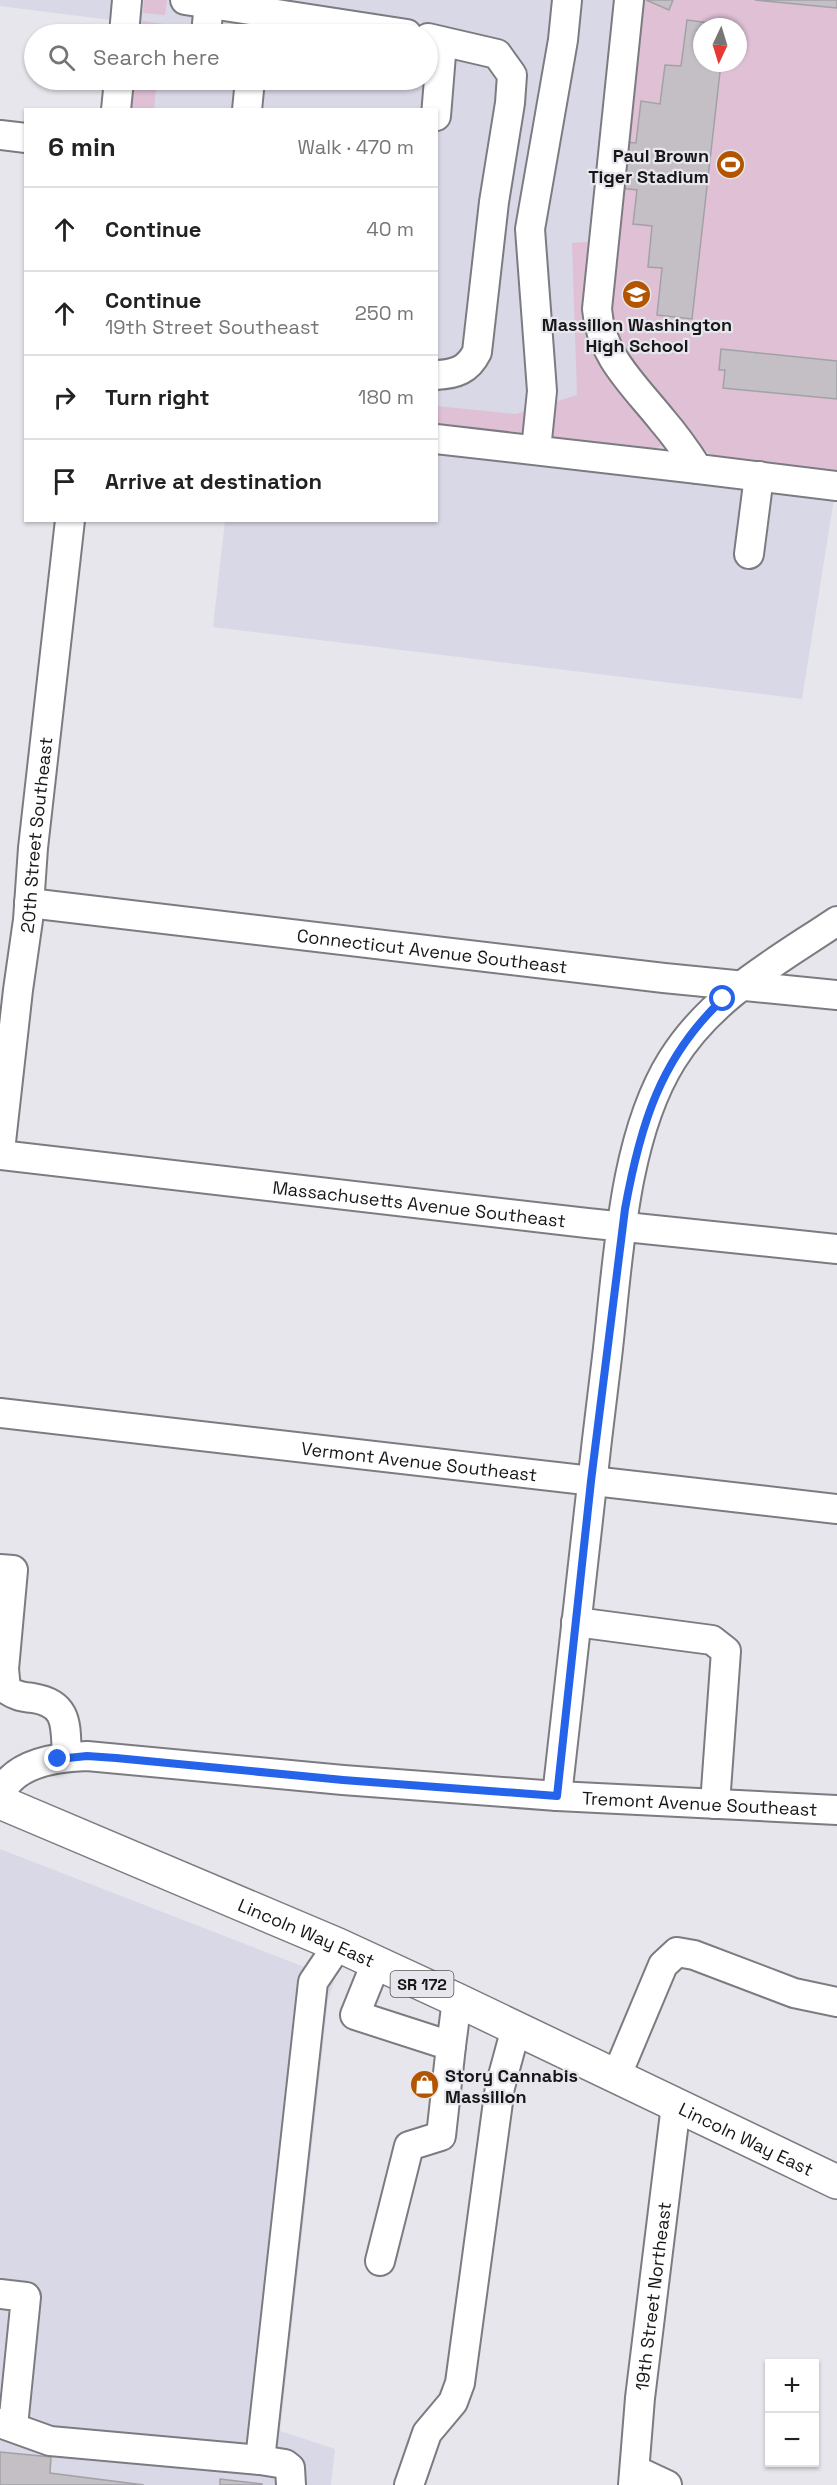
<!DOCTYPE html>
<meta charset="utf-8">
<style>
:root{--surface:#fff;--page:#f6f6f6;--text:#222;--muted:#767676;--line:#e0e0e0}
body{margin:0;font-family:"Space Grotesk",sans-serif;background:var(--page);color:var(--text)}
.controls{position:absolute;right:18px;bottom:18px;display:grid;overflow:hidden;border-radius:0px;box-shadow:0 2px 4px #0004}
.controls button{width:54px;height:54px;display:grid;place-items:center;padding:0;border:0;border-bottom:2px solid var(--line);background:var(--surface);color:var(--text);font:30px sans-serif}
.compass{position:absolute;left:693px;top:18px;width:54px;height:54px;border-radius:50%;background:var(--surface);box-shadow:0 2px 4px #0004;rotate:184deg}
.stop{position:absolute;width:18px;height:18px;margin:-14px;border:4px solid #2563eb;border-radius:50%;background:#fff}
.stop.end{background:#2563eb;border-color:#fff;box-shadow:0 2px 6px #0008}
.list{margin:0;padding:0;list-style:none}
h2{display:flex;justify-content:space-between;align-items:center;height:78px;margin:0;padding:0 24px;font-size:26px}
h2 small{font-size:20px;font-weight:400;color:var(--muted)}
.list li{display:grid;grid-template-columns:39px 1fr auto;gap:18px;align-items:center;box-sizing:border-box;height:84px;padding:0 24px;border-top:2px solid var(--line)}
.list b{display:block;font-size:22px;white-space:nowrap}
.list p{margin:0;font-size:20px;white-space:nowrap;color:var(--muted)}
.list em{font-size:20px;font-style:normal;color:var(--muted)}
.icon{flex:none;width:33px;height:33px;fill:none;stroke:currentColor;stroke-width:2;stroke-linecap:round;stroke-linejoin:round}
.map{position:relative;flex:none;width:837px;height:2485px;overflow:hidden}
.search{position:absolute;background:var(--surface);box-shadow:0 2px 4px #0004;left:24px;top:24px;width:414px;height:66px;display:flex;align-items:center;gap:15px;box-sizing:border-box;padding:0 21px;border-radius:33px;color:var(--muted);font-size:22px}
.panel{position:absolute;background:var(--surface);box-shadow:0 2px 4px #0004;left:24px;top:108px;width:414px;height:414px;border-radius:0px}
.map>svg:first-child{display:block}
</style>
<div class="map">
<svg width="837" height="2485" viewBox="0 0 837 2485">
<rect width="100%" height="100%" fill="#e6e6ec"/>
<path fill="#d9d8e6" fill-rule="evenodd" d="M0 0H837V480L802 699 213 627 225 521 436 520V110L148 109 152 80H428V34H158V26L0 6ZM702 27H738V63H702Z
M0 1849 335 1979 328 2000 280 2431 335 2449 331 2485H0Z"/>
<path fill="#dfc0d5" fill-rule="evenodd" d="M144 0H167L165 15 143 13Z
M637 0H837V476L717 458 693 443 608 340ZM702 27H738V63H702Z
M142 21 164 24 163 34H140Z
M135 80H157L154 109H131Z
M596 241 590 323 663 444 653 451 437 429V406L516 414 577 395 572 243Z"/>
<path fill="#c3bfc4" stroke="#a4a1a6" stroke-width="1.5" d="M646 0H673L669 10Z
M755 0H837V8Z
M687 20 725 25V27H702V63H721L692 319 657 315 662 268 648 267 652 226 633 224 637 190 620 188 625 142 636 143 641 101 660 104 665 65 681 66Z
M721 349 837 361V399L723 388 725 370H719Z
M0 2452 51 2457 50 2473 144 2485H0Z
M220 2479 262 2484V2485H220Z"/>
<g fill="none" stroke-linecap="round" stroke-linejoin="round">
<defs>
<g id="minor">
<path d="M185 0 407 34"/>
<path d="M629 0 597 309C600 355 635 386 662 420 675 435 687 452 698 469L837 486"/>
<path d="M124 34 127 0"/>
<path d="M206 34 209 3"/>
<path d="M428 38 497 54 512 75 510 103 494 202 477 352C468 370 456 374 436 375"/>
<path d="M116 110 119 80"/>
<path d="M247 110 250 80"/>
<path d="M436 116 442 42"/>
<path d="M0 135 26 138"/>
<path d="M436 439 698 469"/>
<path d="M536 450 542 391 530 229 563 40 567 0"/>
<path d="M749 554 759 476"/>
<path id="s1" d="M29 903 664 978 837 995"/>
<path id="s2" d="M0 1151 18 990 28 920 33 848 70 520"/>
<path id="s3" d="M0 1155 587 1223 837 1249"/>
<path id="s4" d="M0 1413 837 1509"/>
<path d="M0 1569 13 1570 4 1669 6 1689C15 1696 23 1697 33 1698 70 1704 65 1727 67 1757"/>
<path d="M576 1622 712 1640 726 1651 715 1804"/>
<path id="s5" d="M0 1796C12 1763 57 1757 87 1756L343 1780 557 1796 837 1810"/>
<path d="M557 1796C573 1649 589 1503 607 1357 618 1265 622 1140 672 1060 712 996 776 962 837 921"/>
<path d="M376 1963 355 2015 451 2046 441 2136 409 2146 380 2261"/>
<path d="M451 2046 457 2000"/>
<path d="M616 2077 663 1965 677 1952 694 1955 794 1993 837 2002"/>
<path d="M0 2294 26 2297 13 2426"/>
<path d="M0 2423 50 2441 260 2460 313 1982 338 1945"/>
<path d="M260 2460 285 2464 290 2468 291 2485"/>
<path d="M635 2470 667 2485"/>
<path d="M409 2485 427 2433 453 2402 460 2383 500 2087 516 2028"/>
<path id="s6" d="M633 2485 640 2398 676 2105"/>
</g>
<g id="major">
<path id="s7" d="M0 1802 338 1945 457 2000 837 2182"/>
</g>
</defs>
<use href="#minor" stroke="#7c7b81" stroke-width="32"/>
<use href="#major" stroke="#7c7b81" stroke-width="36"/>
<use href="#minor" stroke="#fff" stroke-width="28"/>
<use href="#major" stroke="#fff" stroke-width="33"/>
</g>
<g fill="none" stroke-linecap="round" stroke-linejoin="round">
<path stroke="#2563eb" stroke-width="8" d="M58 1759 87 1756 116 1758 343 1780 557 1796 591 1481 625 1209C640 1126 660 1058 723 999"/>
</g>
<defs>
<symbol id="stadium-disc" viewBox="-11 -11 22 22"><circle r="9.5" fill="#b35500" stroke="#e6e6ec"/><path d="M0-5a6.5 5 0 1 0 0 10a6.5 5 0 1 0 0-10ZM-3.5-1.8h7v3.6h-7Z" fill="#fff"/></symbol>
<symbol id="school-disc" viewBox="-11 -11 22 22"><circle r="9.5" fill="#b35500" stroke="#e6e6ec"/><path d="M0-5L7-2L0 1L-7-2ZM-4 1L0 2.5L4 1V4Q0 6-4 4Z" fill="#fff"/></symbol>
<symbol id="shop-disc" viewBox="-11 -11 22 22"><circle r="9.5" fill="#b35500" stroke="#e6e6ec"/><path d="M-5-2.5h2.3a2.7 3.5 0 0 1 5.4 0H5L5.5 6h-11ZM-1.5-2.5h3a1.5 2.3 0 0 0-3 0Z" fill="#fff"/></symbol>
</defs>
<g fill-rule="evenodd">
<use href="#stadium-disc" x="714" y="148" width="33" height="33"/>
<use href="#school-disc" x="620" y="278" width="33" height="33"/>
<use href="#shop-disc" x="408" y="2068" width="33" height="33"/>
</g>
<g text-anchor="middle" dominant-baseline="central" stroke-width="4.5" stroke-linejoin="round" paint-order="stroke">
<rect fill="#e6e6ec" stroke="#555558" stroke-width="1.5" x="390.5" y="1971" width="63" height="26" rx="4.5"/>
<g font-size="16" font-weight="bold" fill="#171719">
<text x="422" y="1984">SR 172</text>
</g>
<g font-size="18" font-weight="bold" fill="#171719" stroke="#e6e6ec" text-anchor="end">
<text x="709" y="155">Paul Brown<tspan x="709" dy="21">Tiger Stadium</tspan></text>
<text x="637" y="324" text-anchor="middle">Massillon Washington<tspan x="637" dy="21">High School</tspan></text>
<text x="445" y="2075" text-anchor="start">Story Cannabis<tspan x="445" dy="21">Massillon</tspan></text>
</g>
<g font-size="18" fill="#171719" stroke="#e6e6ec">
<text stroke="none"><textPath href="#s2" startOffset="318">20th Street Southeast</textPath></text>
<text stroke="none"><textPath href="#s1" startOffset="406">Connecticut Avenue Southeast</textPath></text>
<text stroke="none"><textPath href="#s3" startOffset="422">Massachusetts Avenue Southeast</textPath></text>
<text stroke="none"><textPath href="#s4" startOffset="422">Vermont Avenue Southeast</textPath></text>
<text stroke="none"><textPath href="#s5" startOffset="716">Tremont Avenue Southeast</textPath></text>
<text stroke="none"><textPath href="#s7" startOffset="333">Lincoln Way East</textPath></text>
<text stroke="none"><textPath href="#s7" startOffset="819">Lincoln Way East</textPath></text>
<text stroke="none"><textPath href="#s6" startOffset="190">19th Street Northeast</textPath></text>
</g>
</g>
</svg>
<div class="controls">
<button>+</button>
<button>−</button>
</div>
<svg class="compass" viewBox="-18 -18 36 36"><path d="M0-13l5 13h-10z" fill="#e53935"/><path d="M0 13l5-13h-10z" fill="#767676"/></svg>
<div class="stop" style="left:723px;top:999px"></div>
<div class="stop end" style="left:58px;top:1759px"></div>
<div class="search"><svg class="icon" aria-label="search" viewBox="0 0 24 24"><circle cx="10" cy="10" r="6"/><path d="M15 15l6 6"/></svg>Search here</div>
<section class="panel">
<h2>6 min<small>Walk · 470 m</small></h2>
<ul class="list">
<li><svg class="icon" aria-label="ahead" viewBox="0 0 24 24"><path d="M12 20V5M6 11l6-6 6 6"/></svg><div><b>Continue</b></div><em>40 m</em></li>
<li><svg class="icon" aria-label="ahead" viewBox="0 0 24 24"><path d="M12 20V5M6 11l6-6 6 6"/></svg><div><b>Continue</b><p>19th Street Southeast</p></div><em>250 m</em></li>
<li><svg class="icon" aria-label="right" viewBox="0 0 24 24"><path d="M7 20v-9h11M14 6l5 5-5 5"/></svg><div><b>Turn right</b></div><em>180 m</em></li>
<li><svg class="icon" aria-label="arrive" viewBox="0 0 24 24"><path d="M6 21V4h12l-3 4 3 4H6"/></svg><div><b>Arrive at destination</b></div></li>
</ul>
</section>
</div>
